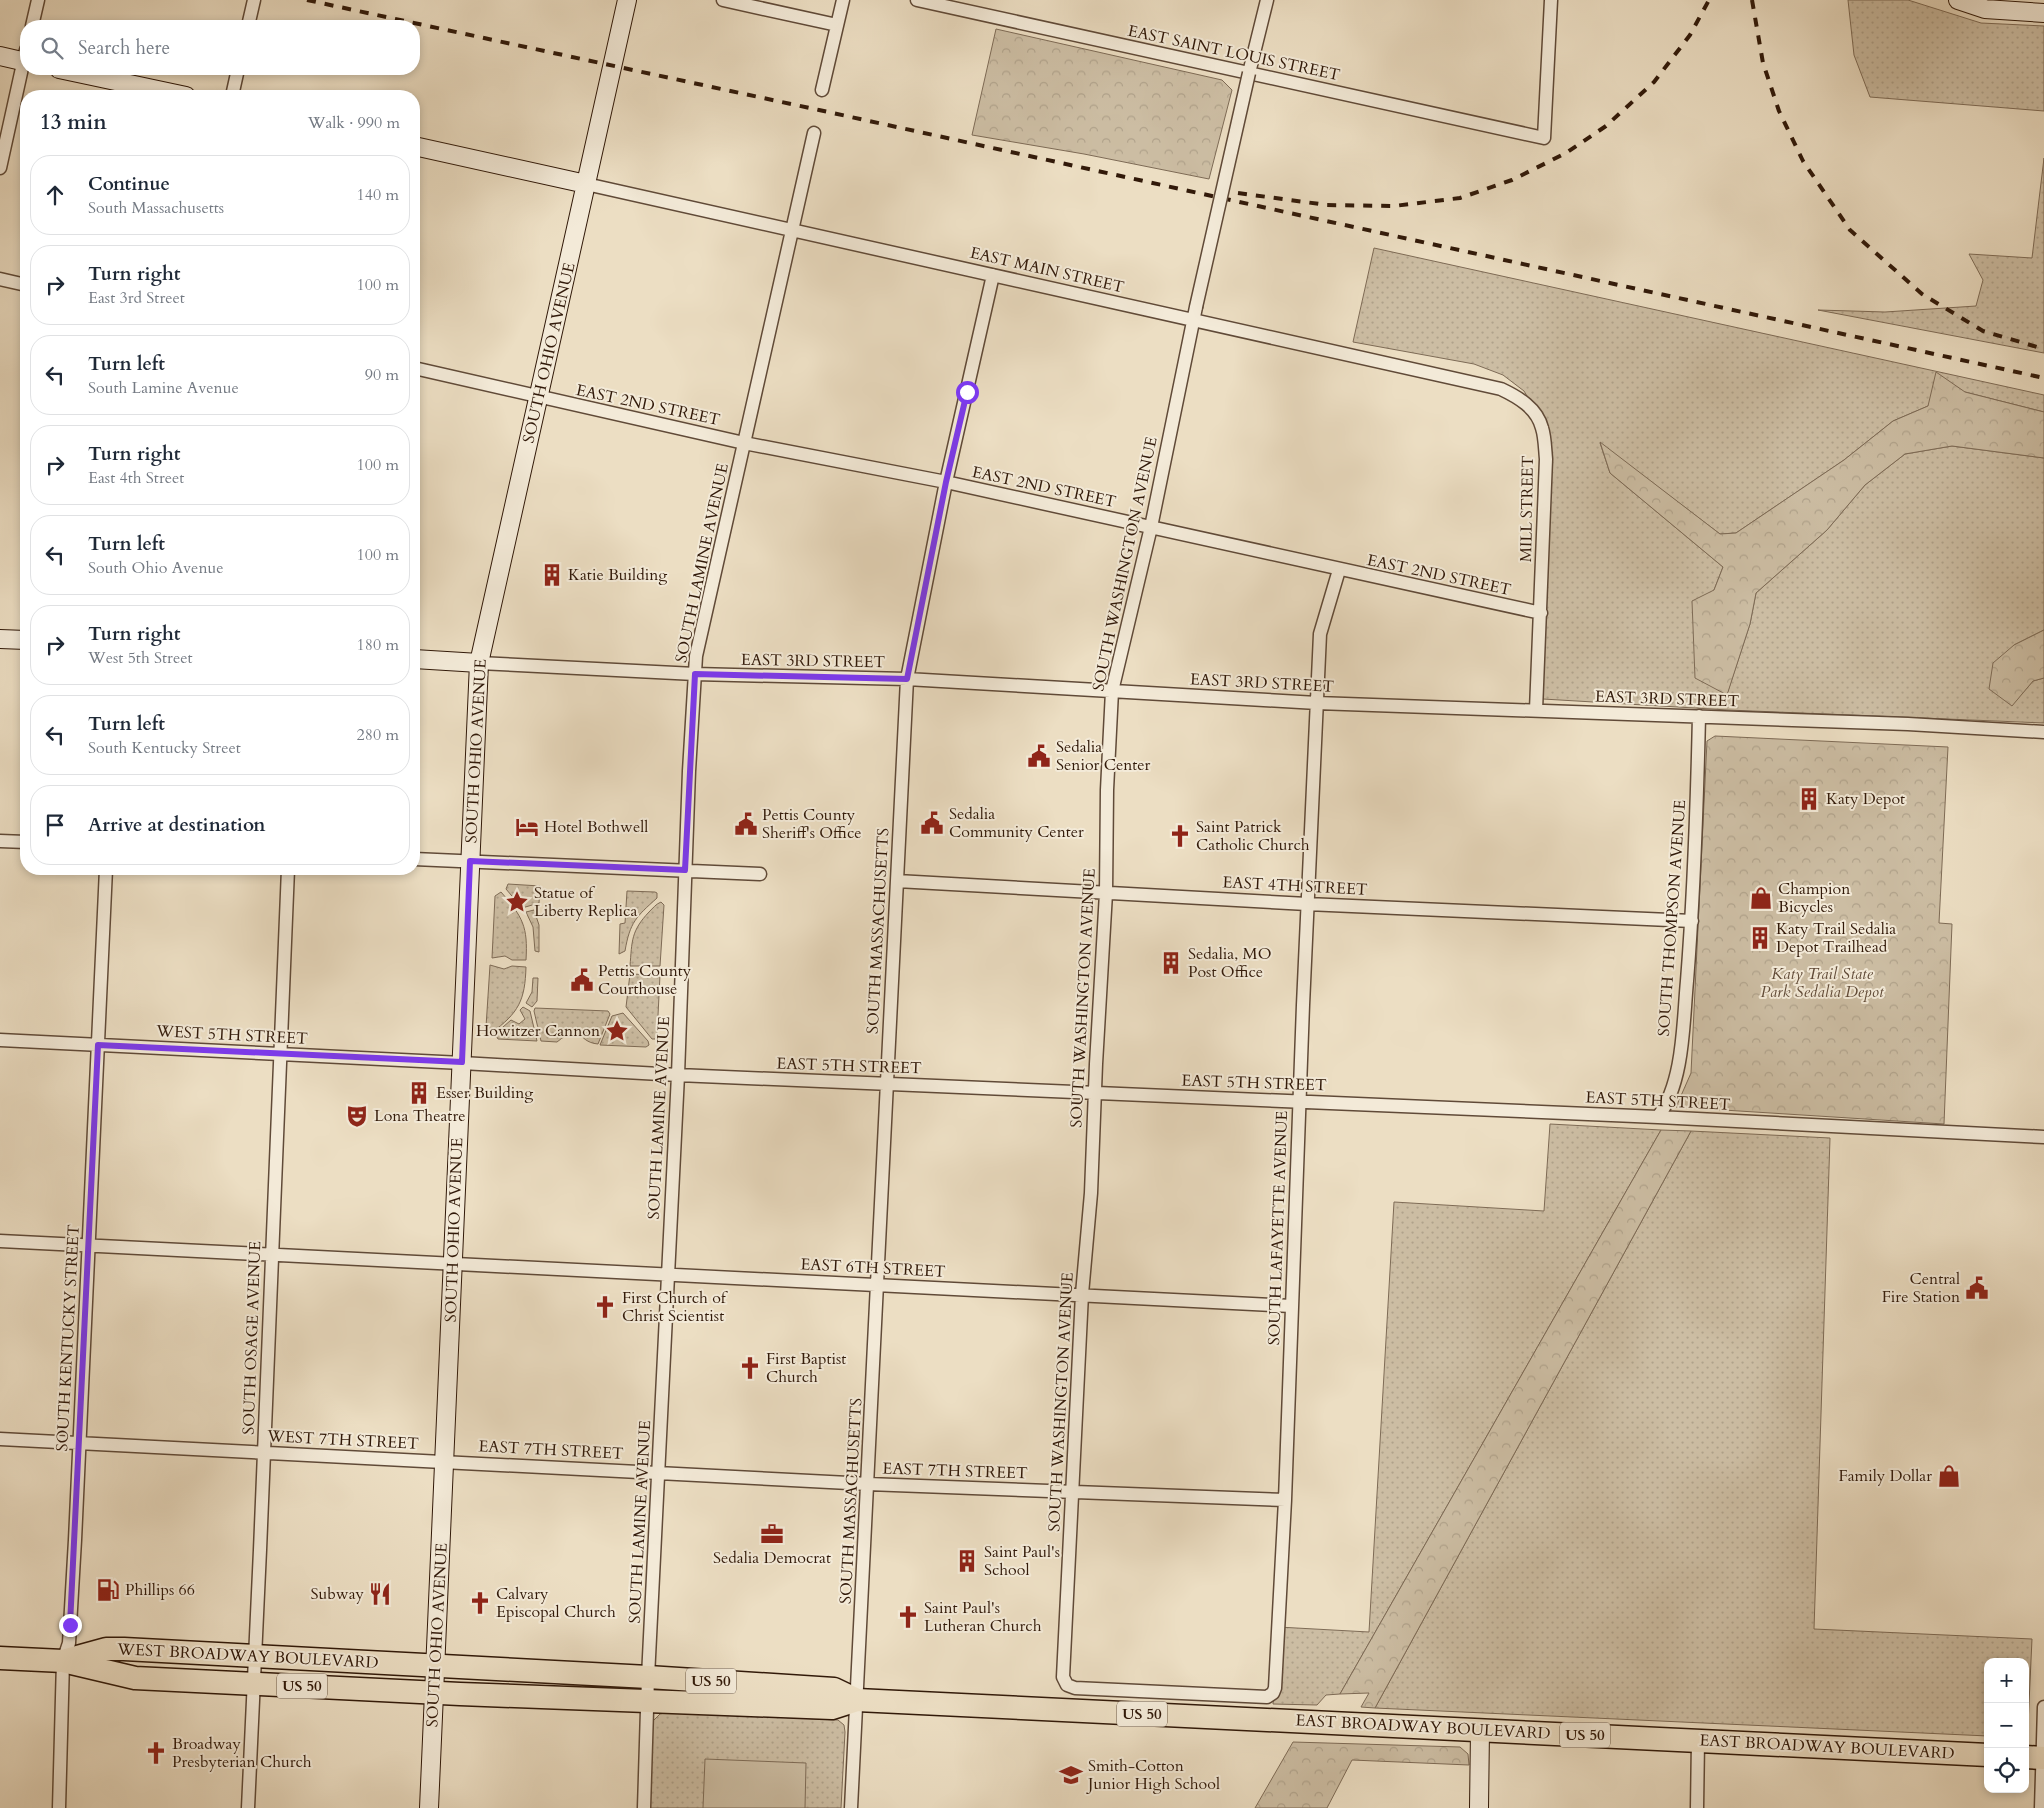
<!DOCTYPE html>
<meta charset="utf-8">
<style>
:root{--surface:#fff;--page:#f6f6f7;--text:#1f2937;--muted:#747a83;--line:#e0e1e3}
body{margin:0;font-family:Cardo,serif;background:var(--page);color:var(--text)}
.controls{position:absolute;right:15px;bottom:15px;display:grid;overflow:hidden;border-radius:10px;box-shadow:0 2px 8px #0003}
.controls button{width:45px;height:45px;display:grid;place-items:center;padding:0;border:0;border-bottom:1px solid var(--line);background:var(--surface);color:var(--text);font:25px sans-serif}
.stop{position:absolute;width:15px;height:15px;margin:-11px;border:4px solid #7c3aed;border-radius:50%;background:#fff}
.stop.end{background:#7c3aed;border-color:#fff;box-shadow:0 1px 5px #0008}
.list{margin:0;padding:0;list-style:none}
h2{display:flex;justify-content:space-between;align-items:center;height:65px;margin:0;padding:0 20px;font-size:21px}
h2 small{font-size:16px;font-weight:400;color:var(--muted)}
.list li{display:grid;grid-template-columns:32px 1fr auto;gap:15px;align-items:center;box-sizing:border-box;height:80px;margin:0 10px 10px;padding:0 10px;border:1px solid var(--line);border-radius:20px}
.list b{display:block;font-size:19px;white-space:nowrap}
.list p{margin:0;font-size:16px;white-space:nowrap;color:var(--muted)}
.list em{font-size:16px;font-style:normal;color:var(--muted)}
.icon{flex:none;width:28px;height:28px;fill:none;stroke:currentColor;stroke-width:2;stroke-linecap:round;stroke-linejoin:round}
.map{position:relative;flex:none;width:2044px;height:1808px;overflow:hidden}
.search{position:absolute;background:var(--surface);box-shadow:0 2px 8px #0003;left:20px;top:20px;width:400px;height:55px;display:flex;align-items:center;gap:12px;box-sizing:border-box;padding:0 18px;border-radius:20px;color:var(--muted);font-size:19px}
.panel{position:absolute;background:var(--surface);box-shadow:0 2px 8px #0003;left:20px;top:90px;width:400px;height:785px;border-radius:20px}
.map>svg:first-child{display:block}
</style>
<div class="map">
<svg width="2044" height="1808" viewBox="0 0 2044 1808">
<defs>
<pattern id="grass-dots" width="8" height="8" patternUnits="userSpaceOnUse" patternTransform="scale(1.25)"><rect width="8" height="8" fill="#ccbda3"/><path d="M2 2h.1M6 6h.1" fill="none" stroke="#b0a28b" stroke-width="1.8" stroke-linecap="round"/></pattern>
<pattern id="forest-crowns" width="20" height="18" patternUnits="userSpaceOnUse" patternTransform="scale(1.25)"><rect width="20" height="18" fill="#ccbda3"/><path d="M2 6a3 3 0 1 1 6 0M12 15a3 3 0 1 1 6 0" fill="none" stroke="#b0a28b"/></pattern>
</defs>
<rect width="100%" height="100%" fill="#ecdec3"/>
<filter id="stains"><feTurbulence type="fractalNoise" baseFrequency=".004" numOctaves="4"/><feColorMatrix values="0 0 0 0 .2 0 0 0 0 .09 0 0 0 0 .02 0 0 0 .5 -.17"/></filter>
<radialGradient id="worn" r=".72"><stop offset=".6" stop-color="#630" stop-opacity="0"/><stop offset="1" stop-color="#630" stop-opacity=".3"/></radialGradient>
<path fill="url(#grass-dots)" stroke="#7e6b56" d="M1848 0H1908L1981 23 2044 26V111L1870 97 1854 55Z
M2044 158V353L1818 310 1885 312 1976 306 1983 280 1969 254 2032 258Z
M1374 248 2044 395V412L1965 392 1928 406 1893 421 1844 460 1736 533 1720 534 1600 443 1610 473 1723 567 1714 590 1727 694 1750 624 1756 593 1827 530 1865 485 1905 454 1952 446 2044 458V630L2014 645 2012 705 2033 681 2044 678V723L1728 710 1543 699 1535 690 1541 440 1535 409 1524 391 1503 375 1474 364 1353 342Z
M508 884 540 886 539 903 522 908 506 889Z
M627 891 655 892 657 893V898C636 917 630 922 625 951L619 954 620 924 625 923Z
M501 892C523 917 528 927 526 960H512L505 956 492 958 495 896Z
M661 902 664 905 660 966H630C632 941 631 931 649 912 653 908 656 904 661 902Z
M534 910 539 925V952L535 951 533 927 526 912Z
M490 965 504 969 512 966 526 967C525 1000 519 1013 491 1033L486 1027Z
M630 974 660 975 657 1036 655 1039H652L626 1007Z
M533 978H538L537 1001 532 1007 526 1003 532 992Z
M523 1007 530 1011 537 1041 498 1039 495 1034 511 1020 519 1024 525 1019 520 1010Z
M535 1008 608 1011 610 1014 598 1044C575 1042 584 1020 557 1042L541 1041 534 1011Z
M623 1013 648 1041 649 1045 646 1047 600 1045 612 1016Z
M1550 1124 1661 1130 1340 1694 1326 1695 1317 1705 1273 1704 1278 1627 1369 1632 1394 1202 1544 1211Z
M1691 1131 1830 1138 1814 1629 2032 1639 2028 1725 2025 1730V1662H1988V1736L1375 1708Z
M670 1712 838 1720 844 1725 845 1732 841 1808H649L653 1721 660 1714Z"/>
<path fill="url(#forest-crowns)" stroke="#7e6b56" d="M996 29 1222 80 1232 90 1209 179 1084 154 972 135Z
M1936 372 1965 392 2044 412V458L1952 446 1905 454 1865 485 1827 530 1756 593 1750 624 1727 695 1695 678 1692 601 1714 590 1723 567 1610 473 1600 442 1720 534 1736 533 1844 460 1893 421 1928 406Z
M2044 630V678L2033 681 2012 706 1989 689 1993 663 2014 645Z
M1715 736 1948 747 1939 923 1952 924 1944 1124 1676 1107 1691 1073 1707 741Z
M1661 1130 1691 1131 1375 1708 1361 1707 1369 1693 1340 1694Z
M1293 1742 1460 1747 1468 1754 1469 1765 1352 1760 1327 1808H1255Z"/>
<path fill="#ccbda3" stroke="#7e6b56" d="M705 1759 806 1763 805 1808H703Z"/>
<g fill="none" stroke-linecap="round" stroke-linejoin="round">
<defs>
<path id="street" d="M723 0 837 25
M917 0 1544 138 1551 0
M32 26 38 0
M248 26 254 0
M1249 73 1267 0
M822 90 843 0
M232 96 238 69
M0 168 26 50
M586 184 1501 389C1518 397 1537 408 1542 428 1545 437 1545 449 1546 459L1536 710
M0 279 26 285
M1196 307 1151 527 1112 691 1107 790 1106 893 1096 1064 1091 1193 1082 1294 1063 1677 1067 1685 1075 1688 1267 1697 1273 1693 1275 1688 1285 1500 1303 1005 1320 634 1339 570
M414 368 744 443 946 482 1541 613
M479 663 695 674 907 679 1317 703 1908 724 2044 732
M0 841 26 842
M414 859 760 874
M897 881 1307 904 1692 921
M0 1040 462 1063 678 1075 1658 1117 2044 1137
M1658 1117C1684 1082 1683 1023 1687 981 1694 893 1697 805 1699 716
M0 1241 1292 1306
M0 1439 868 1484 1285 1500
M59 1808 63 1661 69 1643 75 1540 106 869
M248 1808 260 1550 288 869
M644 1808 648 1677 678 1075 689 771 696 656 814 133
M851 1808 907 679 946 482 993 275
M1697 1808 1698 1741
M2041 1808 2044 1707"/>
<path id="secondary" d="M1958 0 1985 9 2044 13
M0 56 26 62
M59 69 186 96
M414 146 586 184
M0 639 26 640
M414 659 479 663
M429 1808 479 663 627 0
M1479 1808 1480 1730"/>
<path id="highway" d="M0 1658 63 1661 135 1678 460 1694 832 1708 857 1700 1988 1755
M66 1660 106 1649H124L648 1677 834 1689 857 1700
M2025 1757 2044 1758"/>
</defs>
<use href="#street" stroke="#604a38" stroke-width="15"/>
<use href="#secondary" stroke="#311909" stroke-width="20"/>
<use href="#highway" stroke="#311909" stroke-width="25"/>
<use href="#street" stroke="#f3ead8" stroke-width="12"/>
<use href="#secondary" stroke="#f3ead8" stroke-width="18"/>
<use href="#highway" stroke="#ecdec3" stroke-width="22"/>
<path stroke="#311909" stroke-width="4" stroke-dasharray="9 9" stroke-linecap="butt" d="M307 0 819 110 2044 378
M1752 0 1763 63 1779 111 1803 161 1850 230 1922 294 1983 331 2044 349
M1238 193 1327 205 1394 206 1460 198 1512 180 1566 153 1606 126 1654 82 1690 35 1709 0"/>
<defs>
<path id="street-bridge" d="M1196 307 1249 73"/>
</defs>
<use href="#street-bridge" stroke="#604a38" stroke-width="15" stroke-linecap="butt"/>
<use href="#street-bridge" stroke="#f3ead8" stroke-width="12"/>
</g>
<g fill="none" stroke-linecap="round" stroke-linejoin="round">
<path stroke="#7c3aed" stroke-width="6" d="M70 1625 98 1045 462 1062 470 861 685 870 695 674 907 679 946 482 967 392"/>
</g>
<defs>
<symbol id="building-bare" viewBox="-9 -9 18 18"><path d="M-4-6H4V6H1V3H-1V6H-4ZM-2.5-4.3h1.7v1.8h-1.7ZM.8-4.3h1.7v1.8H.8ZM-2.5-1h1.7V.8h-1.7ZM.8-1h1.7V.8H.8Z" fill="#8f2418" stroke="#f3ead8" stroke-width="2.5" paint-order="stroke"/></symbol>
<symbol id="civic-bare" viewBox="-9 -9 18 18"><path d="M-.6-6.5H3V-4.5H.6V-3L4-1V1h2V6H-6V1h2V-1L-.6-3ZM-1.2 2.5V6h2.4V2.5Z" fill="#8f2418" stroke="#f3ead8" stroke-width="2.5" paint-order="stroke"/></symbol>
<symbol id="hotel-bare" viewBox="-9 -9 18 18"><path d="M-6-4.5h1.5V1H6V5H4.5V3h-9V5H-6ZM-4 0a1.8 1.8 0 1 1 3.6 0ZM.5 0V-2.5h3Q6-2.5 6 0Z" fill="#8f2418" stroke="#f3ead8" stroke-width="2.5" paint-order="stroke"/></symbol>
<symbol id="church-bare" viewBox="-9 -9 18 18"><path d="M-1.2-6h2.4v3.5h3.3v2.4h-3.3V6h-2.4V-.1h-3.3v-2.4h3.3Z" fill="#8f2418" stroke="#f3ead8" stroke-width="2.5" paint-order="stroke"/></symbol>
<symbol id="shop-bare" viewBox="-9 -9 18 18"><path d="M-5-2.5h2.3a2.7 3.5 0 0 1 5.4 0H5L5.5 6h-11ZM-1.5-2.5h3a1.5 2.3 0 0 0-3 0Z" fill="#8f2418" stroke="#f3ead8" stroke-width="2.5" paint-order="stroke"/></symbol>
<symbol id="sight-bare" viewBox="-9 -9 18 18"><path d="M0-6L1.8-2.2L6-1.7L2.9 1.2L3.7 5.4L0 3.3L-3.7 5.4L-2.9 1.2L-6-1.7L-1.8-2.2Z" fill="#8f2418" stroke="#f3ead8" stroke-width="2.5" paint-order="stroke"/></symbol>
<symbol id="theatre-bare" viewBox="-9 -9 18 18"><path d="M-5-5.5Q0-4 5-5.5V0Q5 5 0 6Q-5 5-5 0ZM-3.3-2.5H-1v1.5H-3.3ZM1-2.5H3.3v1.5H1ZM-2.8 1Q0 5.5 2.8 1Z" fill="#8f2418" stroke="#f3ead8" stroke-width="2.5" paint-order="stroke"/></symbol>
<symbol id="office-bare" viewBox="-9 -9 18 18"><path d="M-6-3h4V-5.5h4V-3h4V5H-6ZM-1-4.5V-3h2v-1.5ZM-6 0V1H6V0Z" fill="#8f2418" stroke="#f3ead8" stroke-width="2.5" paint-order="stroke"/></symbol>
<symbol id="fuel-bare" viewBox="-9 -9 18 18"><path d="M-5.5-6h7V0h2V4h1.3V-2.5L3-4.5l.8-.8L6-3V5H2.5V1h-1V6h-7ZM-4.2-4.7v3.2H.2V-4.7Z" fill="#8f2418" stroke="#f3ead8" stroke-width="2.5" paint-order="stroke"/></symbol>
<symbol id="restaurant-bare" viewBox="-9 -9 18 18"><path d="M-5-6h1v4h1v-4h1v4h1v-4h1v5L-1.5 .5V6h-2V.5L-5-1ZM5-6V6H3V1.5H1.5Q1.5-4 5-6Z" fill="#8f2418" stroke="#f3ead8" stroke-width="2.5" paint-order="stroke"/></symbol>
<symbol id="school-bare" viewBox="-9 -9 18 18"><path d="M0-5L7-2L0 1L-7-2ZM-4 1L0 2.5L4 1V4Q0 6-4 4Z" fill="#8f2418" stroke="#f3ead8" stroke-width="2.5" paint-order="stroke"/></symbol>
</defs>
<g fill-rule="evenodd">
<use href="#building-bare" x="536" y="559" width="32" height="32"/>
<use href="#civic-bare" x="1023" y="740" width="32" height="32"/>
<use href="#building-bare" x="1793" y="783" width="32" height="32"/>
<use href="#civic-bare" x="916" y="807" width="32" height="32"/>
<use href="#civic-bare" x="730" y="808" width="32" height="32"/>
<use href="#hotel-bare" x="511" y="811" width="32" height="32"/>
<use href="#church-bare" x="1164" y="820" width="32" height="32"/>
<use href="#shop-bare" x="1745" y="882" width="32" height="32"/>
<use href="#sight-bare" x="501" y="886" width="32" height="32"/>
<use href="#building-bare" x="1744" y="922" width="32" height="32"/>
<use href="#building-bare" x="1155" y="947" width="32" height="32"/>
<use href="#civic-bare" x="566" y="964" width="32" height="32"/>
<use href="#sight-bare" x="601" y="1015" width="32" height="32"/>
<use href="#building-bare" x="403" y="1077" width="32" height="32"/>
<use href="#theatre-bare" x="341" y="1100" width="32" height="32"/>
<use href="#civic-bare" x="1961" y="1272" width="32" height="32"/>
<use href="#church-bare" x="589" y="1291" width="32" height="32"/>
<use href="#church-bare" x="734" y="1352" width="32" height="32"/>
<use href="#shop-bare" x="1933" y="1460" width="32" height="32"/>
<use href="#office-bare" x="756" y="1518" width="32" height="32"/>
<use href="#building-bare" x="951" y="1545" width="32" height="32"/>
<use href="#fuel-bare" x="92" y="1574" width="32" height="32"/>
<use href="#restaurant-bare" x="364" y="1578" width="32" height="32"/>
<use href="#church-bare" x="464" y="1587" width="32" height="32"/>
<use href="#church-bare" x="892" y="1601" width="32" height="32"/>
<use href="#church-bare" x="140" y="1737" width="32" height="32"/>
<use href="#school-bare" x="1055" y="1759" width="32" height="32"/>
</g>
<g text-anchor="middle" dominant-baseline="central" stroke-width="4" stroke-linejoin="round" paint-order="stroke">
<g fill="#f3ead8" stroke="#6b5847" stroke-width="1">
<rect x="686" y="1668.5" width="50" height="25" rx="4"/>
<rect x="277" y="1673.5" width="50" height="25" rx="4"/>
<rect x="1117" y="1701.5" width="50" height="25" rx="4"/>
<rect x="1560" y="1722.5" width="50" height="25" rx="4"/>
</g>
<g font-size="15" font-weight="bold" fill="#311909">
<text x="711" y="1681">US 50</text>
<text x="302" y="1686">US 50</text>
<text x="1142" y="1714">US 50</text>
<text x="1585" y="1735">US 50</text>
</g>
<g font-size="16" fill="#311909" stroke="#f3ead8">
<text transform="translate(1234 53) rotate(12)">EAST SAINT LOUIS STREET</text>
<text transform="translate(1047 270) rotate(13)">EAST MAIN STREET</text>
<text transform="translate(549 353) rotate(-77)">SOUTH OHIO AVENUE</text>
<text transform="translate(648 405) rotate(12)">EAST 2ND STREET</text>
<text transform="translate(1044 487) rotate(12)">EAST 2ND STREET</text>
<text transform="translate(1527 509) rotate(-89)">MILL STREET</text>
<text transform="translate(702 563) rotate(-78)">SOUTH LAMINE AVENUE</text>
<text transform="translate(1125 564) rotate(-78)">SOUTH WASHINGTON AVENUE</text>
<text transform="translate(1439 575) rotate(12)">EAST 2ND STREET</text>
<text transform="translate(813 661) rotate(1)">EAST 3RD STREET</text>
<text transform="translate(1262 683) rotate(3)">EAST 3RD STREET</text>
<text transform="translate(1667 699) rotate(2)">EAST 3RD STREET</text>
<text transform="translate(476 751) rotate(-87)">SOUTH OHIO AVENUE</text>
<text transform="translate(1295 886) rotate(3)">EAST 4TH STREET</text>
<text transform="translate(1672 918) rotate(-86)">SOUTH THOMPSON AVENUE</text>
<text transform="translate(878 931) rotate(-87)">SOUTH MASSACHUSETTS</text>
<text transform="translate(1083 998) rotate(-87)">SOUTH WASHINGTON AVENUE</text>
<text transform="translate(232 1035) rotate(3)">WEST 5TH STREET</text>
<text transform="translate(849 1066) rotate(2)">EAST 5TH STREET</text>
<text transform="translate(1254 1083) rotate(2)">EAST 5TH STREET</text>
<text transform="translate(1658 1101) rotate(3)">EAST 5TH STREET</text>
<text transform="translate(659 1118) rotate(-87)">SOUTH LAMINE AVENUE</text>
<text transform="translate(1278 1228) rotate(-88)">SOUTH LAFAYETTE AVENUE</text>
<text transform="translate(454 1230) rotate(-88)">SOUTH OHIO AVENUE</text>
<text transform="translate(873 1268) rotate(3)">EAST 6TH STREET</text>
<text transform="translate(68 1338) rotate(-87)">SOUTH KENTUCKY STREET</text>
<text transform="translate(252 1338) rotate(-88)">SOUTH OSAGE AVENUE</text>
<text transform="translate(1061 1402) rotate(-87)">SOUTH WASHINGTON AVENUE</text>
<text transform="translate(343 1440) rotate(3)">WEST 7TH STREET</text>
<text transform="translate(551 1450) rotate(3)">EAST 7TH STREET</text>
<text transform="translate(955 1471) rotate(2)">EAST 7TH STREET</text>
<text transform="translate(851 1501) rotate(-87)">SOUTH MASSACHUSETTS</text>
<text transform="translate(640 1522) rotate(-87)">SOUTH LAMINE AVENUE</text>
<text transform="translate(437 1635) rotate(-87)">SOUTH OHIO AVENUE</text>
<text transform="translate(248 1656) rotate(3)">WEST BROADWAY BOULEVARD</text>
<text transform="translate(1423 1727) rotate(3)">EAST BROADWAY BOULEVARD</text>
<text transform="translate(1827 1747) rotate(3)">EAST BROADWAY BOULEVARD</text>
</g>
<g font-size="16" fill="#311909" stroke="#f3ead8" text-anchor="start">
<text x="568" y="575">Katie Building</text>
<text x="1056" y="747">Sedalia<tspan x="1056" dy="18">Senior Center</tspan></text>
<text x="1826" y="799">Katy Depot</text>
<text x="949" y="814">Sedalia<tspan x="949" dy="18">Community Center</tspan></text>
<text x="762" y="815">Pettis County<tspan x="762" dy="18">Sheriff's Office</tspan></text>
<text x="544" y="827">Hotel Bothwell</text>
<text x="1196" y="827">Saint Patrick<tspan x="1196" dy="18">Catholic Church</tspan></text>
<text x="1778" y="889">Champion<tspan x="1778" dy="18">Bicycles</tspan></text>
<text x="534" y="893">Statue of<tspan x="534" dy="18">Liberty Replica</tspan></text>
<text x="1776" y="929">Katy Trail Sedalia<tspan x="1776" dy="18">Depot Trailhead</tspan></text>
<text x="1188" y="954">Sedalia, MO<tspan x="1188" dy="18">Post Office</tspan></text>
<text x="598" y="971">Pettis County<tspan x="598" dy="18">Courthouse</tspan></text>
<text x="600" y="1031" text-anchor="end">Howitzer Cannon</text>
<text x="436" y="1093">Esser Building</text>
<text x="374" y="1116">Lona Theatre</text>
<text x="1960" y="1279" text-anchor="end">Central<tspan x="1960" dy="18">Fire Station</tspan></text>
<text x="622" y="1298">First Church of<tspan x="622" dy="18">Christ Scientist</tspan></text>
<text x="766" y="1359">First Baptist<tspan x="766" dy="18">Church</tspan></text>
<text x="1932" y="1476" text-anchor="end">Family Dollar</text>
<text x="984" y="1552">Saint Paul's<tspan x="984" dy="18">School</tspan></text>
<text x="772" y="1558" text-anchor="middle">Sedalia Democrat</text>
<text x="125" y="1590">Phillips 66</text>
<text x="364" y="1594" text-anchor="end">Subway</text>
<text x="496" y="1594">Calvary<tspan x="496" dy="18">Episcopal Church</tspan></text>
<text x="924" y="1608">Saint Paul's<tspan x="924" dy="18">Lutheran Church</tspan></text>
<text x="172" y="1744">Broadway<tspan x="172" dy="18">Presbyterian Church</tspan></text>
<text x="1088" y="1766">Smith-Cotton<tspan x="1088" dy="18">Junior High School</tspan></text>
</g>
<g font-size="16" font-style="italic" fill="#604a37" stroke="#f3ead8">
<text x="1822" y="974">Katy Trail State<tspan x="1822" dy="18">Park Sedalia Depot</tspan></text>
</g>
</g>
<rect width="100%" height="100%" filter="url(#stains)"/>
<rect width="100%" height="100%" fill="url(#worn)"/>
</svg>
<div class="controls">
<button>+</button>
<button>−</button>
<button><svg class="icon" aria-label="locate" viewBox="0 0 24 24"><circle cx="12" cy="12" r="6"/><path d="M12 2v4M12 18v4M2 12h4M18 12h4"/></svg></button>
</div>
<div class="stop" style="left:967px;top:392px"></div>
<div class="stop end" style="left:70px;top:1625px"></div>
<div class="search"><svg class="icon" aria-label="search" viewBox="0 0 24 24"><circle cx="10" cy="10" r="6"/><path d="M15 15l6 6"/></svg>Search here</div>
<section class="panel">
<h2>13 min<small>Walk · 990 m</small></h2>
<ul class="list">
<li><svg class="icon" aria-label="ahead" viewBox="0 0 24 24"><path d="M12 20V5M6 11l6-6 6 6"/></svg><div><b>Continue</b><p>South Massachusetts</p></div><em>140 m</em></li>
<li><svg class="icon" aria-label="right" viewBox="0 0 24 24"><path d="M7 20v-9h11M14 6l5 5-5 5"/></svg><div><b>Turn right</b><p>East 3rd Street</p></div><em>100 m</em></li>
<li><svg class="icon" aria-label="left" viewBox="0 0 24 24"><path d="M17 20v-9H6M10 6l-5 5 5 5"/></svg><div><b>Turn left</b><p>South Lamine Avenue</p></div><em>90 m</em></li>
<li><svg class="icon" aria-label="right" viewBox="0 0 24 24"><path d="M7 20v-9h11M14 6l5 5-5 5"/></svg><div><b>Turn right</b><p>East 4th Street</p></div><em>100 m</em></li>
<li><svg class="icon" aria-label="left" viewBox="0 0 24 24"><path d="M17 20v-9H6M10 6l-5 5 5 5"/></svg><div><b>Turn left</b><p>South Ohio Avenue</p></div><em>100 m</em></li>
<li><svg class="icon" aria-label="right" viewBox="0 0 24 24"><path d="M7 20v-9h11M14 6l5 5-5 5"/></svg><div><b>Turn right</b><p>West 5th Street</p></div><em>180 m</em></li>
<li><svg class="icon" aria-label="left" viewBox="0 0 24 24"><path d="M17 20v-9H6M10 6l-5 5 5 5"/></svg><div><b>Turn left</b><p>South Kentucky Street</p></div><em>280 m</em></li>
<li><svg class="icon" aria-label="arrive" viewBox="0 0 24 24"><path d="M6 21V4h12l-3 4 3 4H6"/></svg><div><b>Arrive at destination</b></div></li>
</ul>
</section>
</div>
